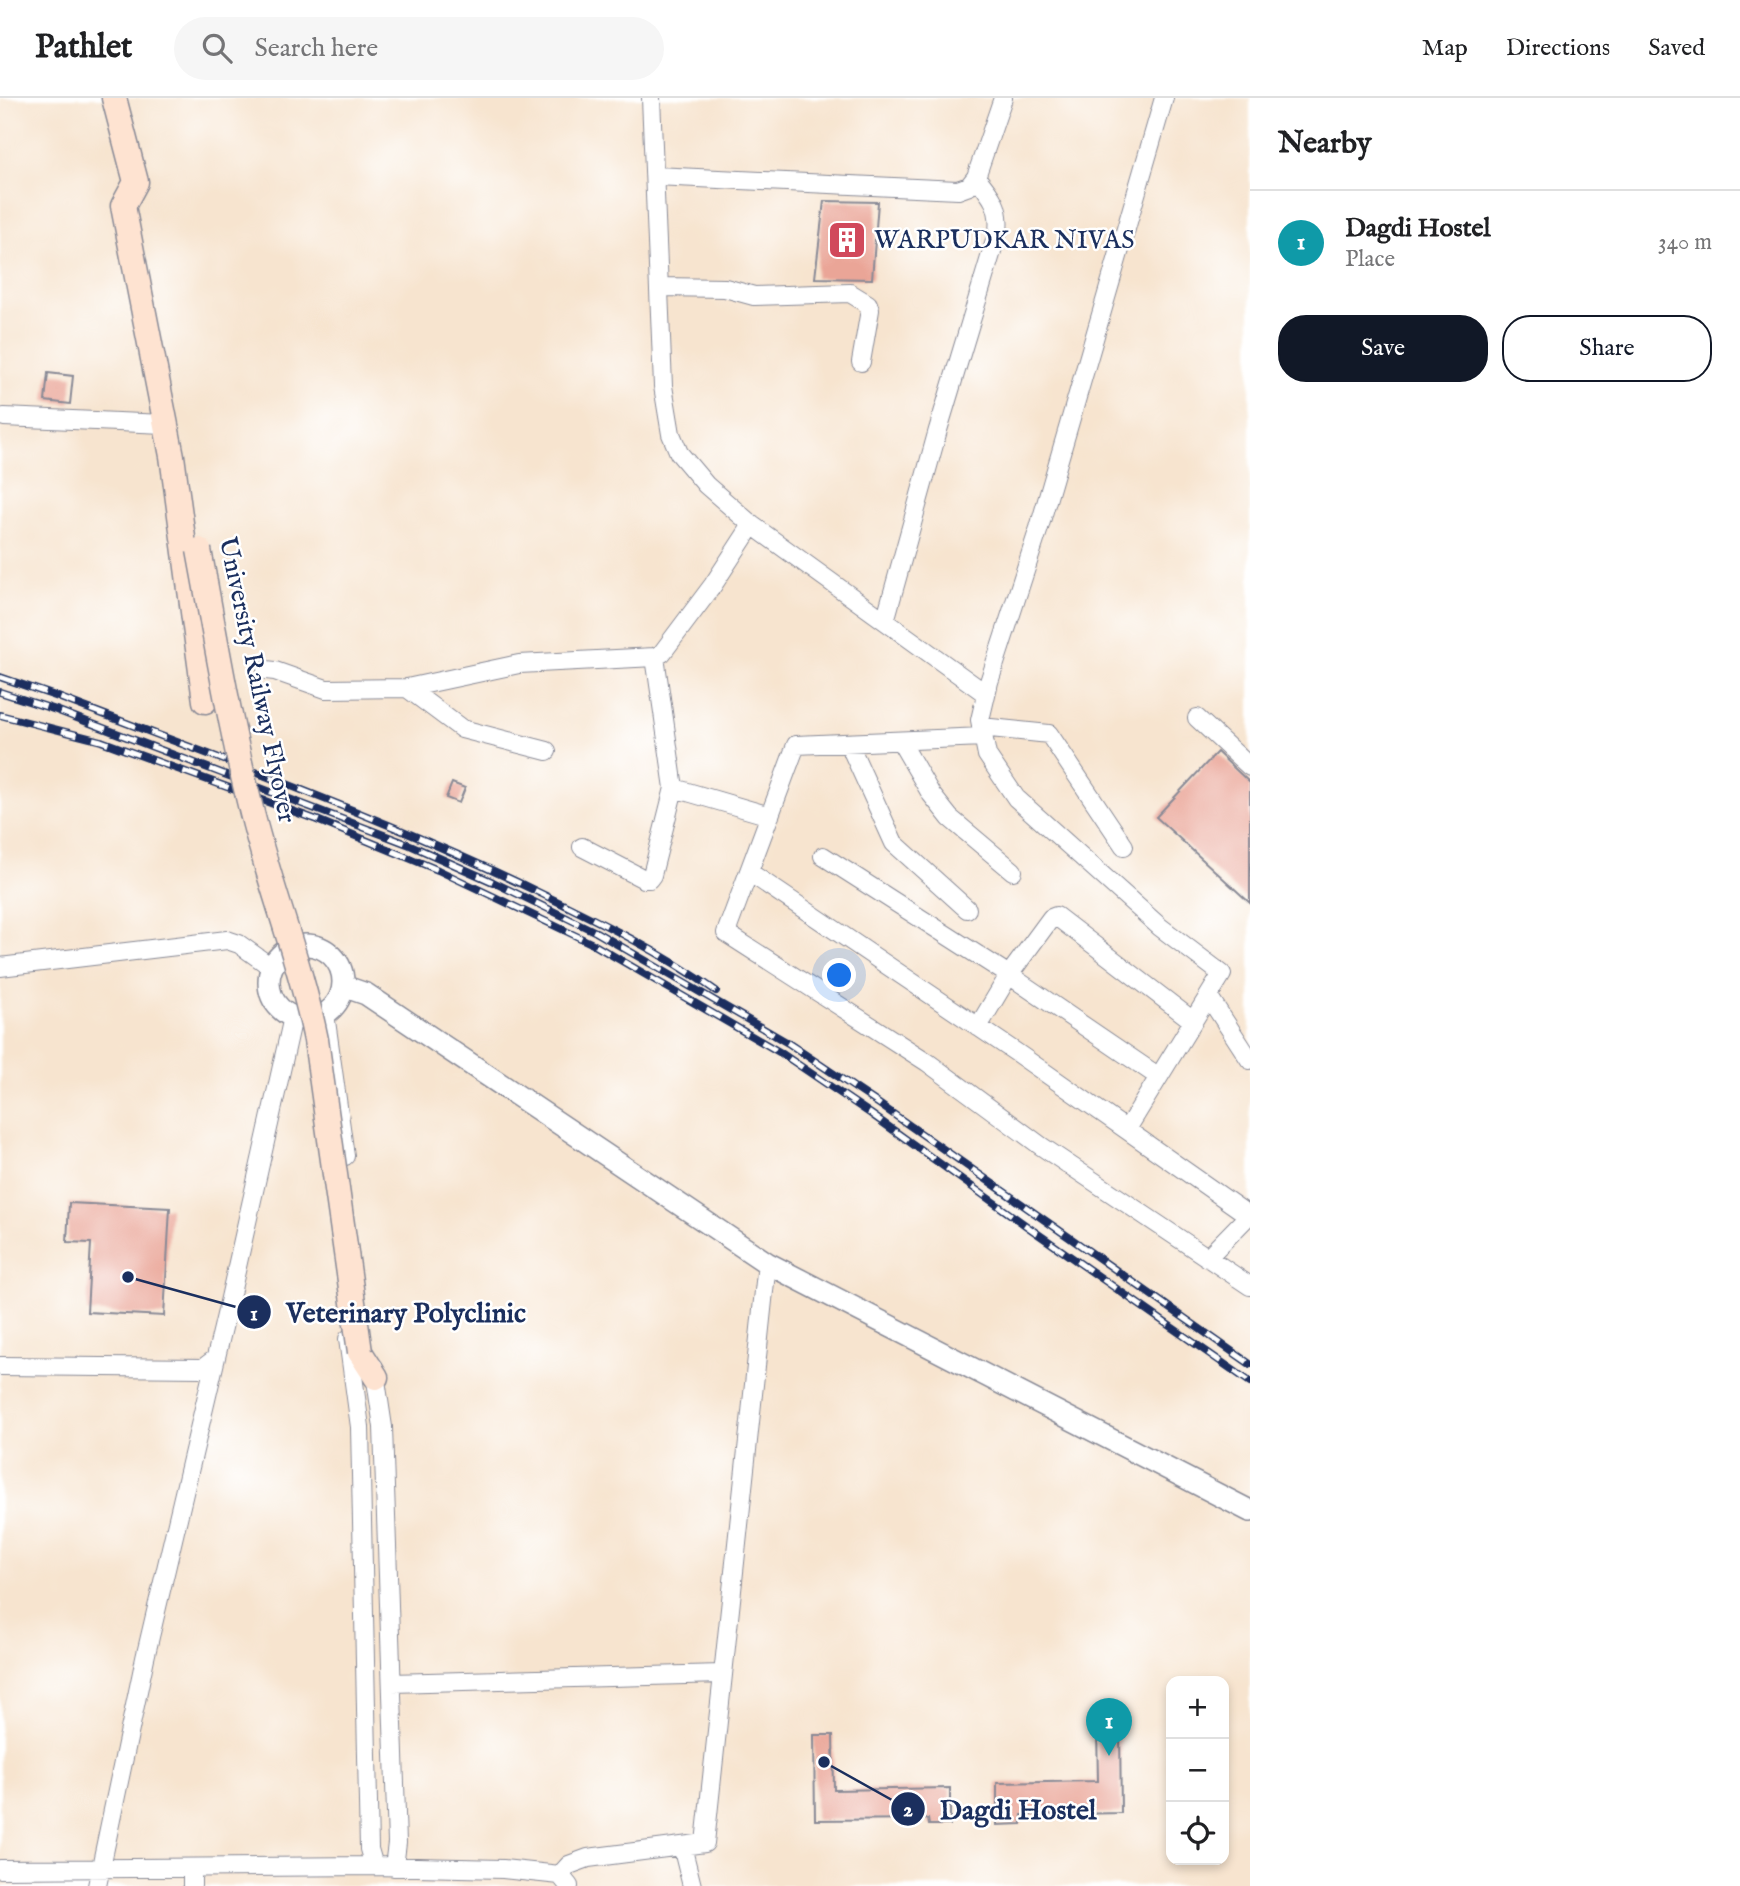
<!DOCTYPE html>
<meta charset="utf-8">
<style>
:root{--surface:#fff;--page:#f6f6f6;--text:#202124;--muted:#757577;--line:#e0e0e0;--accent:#111827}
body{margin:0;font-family:"IM FELL English",serif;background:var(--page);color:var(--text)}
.controls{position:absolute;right:21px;bottom:21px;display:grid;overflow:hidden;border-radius:14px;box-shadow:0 4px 10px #0003}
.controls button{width:63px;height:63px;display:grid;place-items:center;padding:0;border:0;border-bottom:2px solid var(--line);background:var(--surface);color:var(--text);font:35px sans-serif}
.you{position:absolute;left:840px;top:878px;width:24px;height:24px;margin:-18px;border:5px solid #fff;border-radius:50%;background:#1a73e8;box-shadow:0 0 0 10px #1a73e833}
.badge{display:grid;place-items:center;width:46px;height:46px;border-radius:50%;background:var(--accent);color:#fff;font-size:23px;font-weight:700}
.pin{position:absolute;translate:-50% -58px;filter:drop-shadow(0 2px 4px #0008)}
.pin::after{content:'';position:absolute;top:37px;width:24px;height:21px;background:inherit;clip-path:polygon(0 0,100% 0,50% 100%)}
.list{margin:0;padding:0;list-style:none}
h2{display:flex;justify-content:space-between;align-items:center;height:91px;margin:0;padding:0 28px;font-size:30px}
h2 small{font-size:23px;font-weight:400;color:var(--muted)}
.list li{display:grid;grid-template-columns:46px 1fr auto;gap:21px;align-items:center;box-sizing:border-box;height:105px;padding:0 28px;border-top:2px solid var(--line)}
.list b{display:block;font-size:26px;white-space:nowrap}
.list p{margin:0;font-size:23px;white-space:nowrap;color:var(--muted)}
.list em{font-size:23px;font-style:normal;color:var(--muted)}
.actions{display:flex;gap:14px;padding:21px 28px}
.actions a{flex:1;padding:16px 0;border:2px solid var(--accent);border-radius:28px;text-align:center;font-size:24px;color:var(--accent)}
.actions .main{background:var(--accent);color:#fff}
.icon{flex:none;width:38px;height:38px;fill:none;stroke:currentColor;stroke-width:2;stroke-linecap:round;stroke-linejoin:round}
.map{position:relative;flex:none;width:1250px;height:1788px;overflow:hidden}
header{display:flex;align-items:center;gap:42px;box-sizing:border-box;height:98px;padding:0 35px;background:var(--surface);border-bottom:2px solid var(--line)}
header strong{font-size:33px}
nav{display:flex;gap:38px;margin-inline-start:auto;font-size:24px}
.search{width:490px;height:63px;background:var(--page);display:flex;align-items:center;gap:18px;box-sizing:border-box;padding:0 24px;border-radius:38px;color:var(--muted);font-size:26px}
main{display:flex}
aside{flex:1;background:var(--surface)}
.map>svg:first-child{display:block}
</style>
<header>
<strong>Pathlet</strong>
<div class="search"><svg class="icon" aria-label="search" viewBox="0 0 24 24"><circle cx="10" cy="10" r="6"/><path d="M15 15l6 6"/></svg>Search here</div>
<nav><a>Map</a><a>Directions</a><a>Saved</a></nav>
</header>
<main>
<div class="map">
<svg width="1250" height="1788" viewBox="0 0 1250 1788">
<rect width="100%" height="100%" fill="#fff"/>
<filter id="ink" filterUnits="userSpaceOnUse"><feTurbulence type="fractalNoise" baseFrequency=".0143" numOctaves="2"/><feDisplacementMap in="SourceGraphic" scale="14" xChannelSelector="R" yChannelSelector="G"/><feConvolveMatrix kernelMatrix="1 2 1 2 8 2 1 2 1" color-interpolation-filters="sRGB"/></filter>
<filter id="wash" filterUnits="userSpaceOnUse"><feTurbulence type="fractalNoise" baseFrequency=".00686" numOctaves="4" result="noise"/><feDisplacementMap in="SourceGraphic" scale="28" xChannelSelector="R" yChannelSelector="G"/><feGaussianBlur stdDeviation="1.57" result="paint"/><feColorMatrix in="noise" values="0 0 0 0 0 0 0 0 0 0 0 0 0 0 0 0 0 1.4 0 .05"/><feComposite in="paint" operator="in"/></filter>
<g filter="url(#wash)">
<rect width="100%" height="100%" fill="#f7e4cf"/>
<g id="blocks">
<path fill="#eaa597" d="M824 103 878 104 872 181 815 180Z
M48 275 73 278 70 306 45 303Z
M1217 654 1250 685V805L1156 719Z
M452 685 465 690 459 705 446 700Z
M69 1105 170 1110 164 1218 87 1214 91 1145 67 1144Z
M1097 1632H1120L1121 1715 1022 1717V1726L997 1727V1685L1098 1683Z
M814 1637H833L834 1692 950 1690V1727H929L928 1721 815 1722Z"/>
</g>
</g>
<g filter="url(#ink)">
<use href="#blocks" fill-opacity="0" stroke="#898a96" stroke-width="2"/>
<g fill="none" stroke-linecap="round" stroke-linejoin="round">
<defs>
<path id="minor" d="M651 0 663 288 671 336 679 355 706 387 752 427 986 596
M655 78 958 92 969 88 976 79 1003 0
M660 189 725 190 754 198 850 195 868 206 870 212 861 264
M4 319 164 326
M885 523 938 332 998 133C1001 109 991 97 976 79
M266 572 275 573 326 591 407 590 519 566 655 559 662 555 713 487 752 427
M407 590 462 631 547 653
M1197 620 1250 669
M981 629 1049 636 1124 748
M983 639 796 647 726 835 927 964 1041 1048 1250 1188
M901 644 931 696 950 720 1013 773
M849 646 894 745 967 811
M674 690 770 718
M582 749 644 781H649L652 777 674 690 655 559
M823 758 1009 877 1159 979
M749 774 1017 955 1248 1117
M0 869 227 842 239 846 271 869
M1209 899 1250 962
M325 916 345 1058
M978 929 1009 877 1051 820 1056 818 1193 923
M1127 1031 1222 876 1160 829 1016 700 987 657 980 622 989 584 1039 430 1164 0
M1207 1160 1250 1116
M348 1241 360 1329 369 1751 374 1768
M0 1268 203 1270 215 1261
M374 1269 383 1329 397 1745 394 1769
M392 1585 722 1576
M682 1748 692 1788
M0 1771 374 1768 503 1771 560 1777 569 1788
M560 1777 569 1767 588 1760 705 1745 767 1165
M97 1788 145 1560 230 1200 293 919
M192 1788V1770"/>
<path id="tertiary" d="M269 884a37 37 0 1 1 74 0a37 37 0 1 1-74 0Z
M343 888 366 896 767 1165 1250 1413"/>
<path id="secondary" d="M114 0 136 84 123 108 172 358 205 603
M360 1254 376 1279"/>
</defs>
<use href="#minor" stroke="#898a96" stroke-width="20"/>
<use href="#tertiary" stroke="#898a96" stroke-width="24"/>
<use href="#secondary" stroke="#898a96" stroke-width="27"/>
<use href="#minor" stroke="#fff" stroke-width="18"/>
<use href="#tertiary" stroke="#fff" stroke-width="21"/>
<use href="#secondary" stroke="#fee3d1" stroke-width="24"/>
<defs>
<path id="rail" d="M0 579 58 599C220 661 384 719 540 795 600 824 662 854 716 893
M0 594 56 612 410 747 493 784 596 834 788 945 879 1006 1250 1266
M0 617 101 643 317 722 438 772 591 845 781 955 871 1016 1028 1129 1250 1284"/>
</defs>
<use href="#rail" stroke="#1b2f5e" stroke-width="8"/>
<use href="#rail" stroke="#fff" stroke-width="5" stroke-dasharray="16" stroke-linecap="butt"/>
<defs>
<path id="secondary-bridge" d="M199 452C215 537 229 623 250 707 269 787 300 862 316 942L360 1254"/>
</defs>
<use href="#secondary-bridge" stroke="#898a96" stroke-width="27" stroke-linecap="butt"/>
<use href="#secondary-bridge" stroke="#fee3d1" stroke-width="24"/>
</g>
</g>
<defs>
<symbol id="building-square" viewBox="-11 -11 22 22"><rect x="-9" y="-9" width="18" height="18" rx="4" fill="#d1495b" stroke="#fff"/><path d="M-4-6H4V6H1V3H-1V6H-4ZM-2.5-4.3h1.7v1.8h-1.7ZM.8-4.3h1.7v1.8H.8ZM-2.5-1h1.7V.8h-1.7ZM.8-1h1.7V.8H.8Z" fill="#fff"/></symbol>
</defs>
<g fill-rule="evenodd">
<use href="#building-square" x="825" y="120" width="44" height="44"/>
</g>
<g text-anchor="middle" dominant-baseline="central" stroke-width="5" stroke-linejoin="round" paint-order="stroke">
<g font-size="26" fill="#1b2f5e" stroke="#fff" text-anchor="start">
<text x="874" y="142">WARPUDKAR NIVAS</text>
</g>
<g font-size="26" fill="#1b2f5e" stroke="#fff">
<text transform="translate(257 582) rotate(78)">University Railway Flyover</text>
</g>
</g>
<path fill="none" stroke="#1b2f5e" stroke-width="2.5" d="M128 1179L254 1214M824 1664L908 1711"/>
<g fill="#1b2f5e" stroke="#fff" stroke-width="2.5">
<circle cx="128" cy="1179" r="7"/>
<circle cx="824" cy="1664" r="7"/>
<circle cx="254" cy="1214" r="18"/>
<circle cx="908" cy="1711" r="18"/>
</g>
<g font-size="21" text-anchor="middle" font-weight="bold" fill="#fff">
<text x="254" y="1222">1</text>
<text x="908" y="1718">2</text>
</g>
<g font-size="28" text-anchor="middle" font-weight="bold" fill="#1b2f5e" stroke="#fff" stroke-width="5" stroke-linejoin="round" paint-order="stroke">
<text x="406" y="1224">Veterinary Polyclinic</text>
<text x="1018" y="1721">Dagdi Hostel</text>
</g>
</svg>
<div class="controls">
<button>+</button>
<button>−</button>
<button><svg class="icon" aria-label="locate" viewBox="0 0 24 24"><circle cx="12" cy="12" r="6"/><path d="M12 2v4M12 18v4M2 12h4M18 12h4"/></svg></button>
</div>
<div class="you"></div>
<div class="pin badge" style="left:1109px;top:1658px;background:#0f9aa8">1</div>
</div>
<aside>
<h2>Nearby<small></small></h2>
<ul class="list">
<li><span class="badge" style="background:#0f9aa8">1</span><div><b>Dagdi Hostel</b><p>Place</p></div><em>340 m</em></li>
</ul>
<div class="actions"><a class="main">Save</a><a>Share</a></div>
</aside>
</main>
